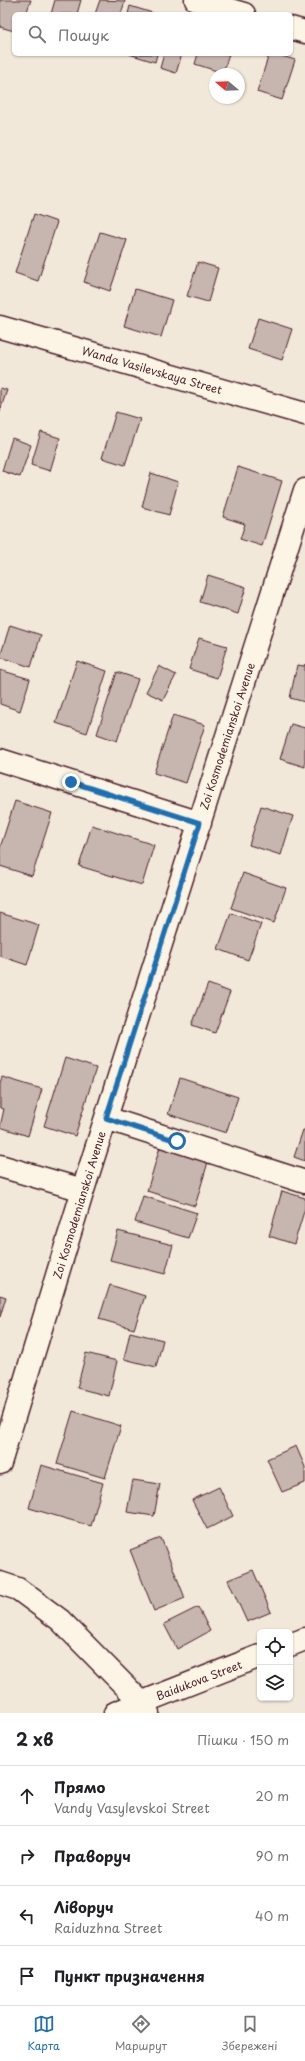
<!DOCTYPE html>
<html lang="uk">
<meta charset="utf-8">
<style>
:root{--surface:#fff;--page:#f6f6f6;--text:#202124;--muted:#757577;--line:#e0e0e0;--accent:#1f6fb2}
body{margin:0;font-family:"Playpen Sans",sans-serif;background:var(--page);color:var(--text)}
.controls{position:absolute;right:12px;bottom:12px;display:grid;overflow:hidden;border-radius:6px;box-shadow:0 1px 3px #0004}
.controls button{width:36px;height:36px;display:grid;place-items:center;padding:0;border:0;border-bottom:1px solid var(--line);background:var(--surface);color:var(--text);font:20px sans-serif}
.compass{position:absolute;left:209px;top:68px;width:36px;height:36px;border-radius:50%;background:var(--surface);box-shadow:0 1px 3px #0004;rotate:289deg}
.stop{position:absolute;width:12px;height:12px;margin:-9px;border:3px solid #1f6fb2;border-radius:50%;background:#fff}
.stop.end{background:#1f6fb2;border-color:#fff;box-shadow:0 1px 4px #0008}
.list{margin:0;padding:0;list-style:none}
h2{display:flex;justify-content:space-between;align-items:center;height:52px;margin:0;padding:0 16px;font-size:17px}
h2 small{font-size:13px;font-weight:400;color:var(--muted)}
.list li{display:grid;grid-template-columns:26px 1fr auto;gap:12px;align-items:center;box-sizing:border-box;height:60px;padding:0 16px;border-top:1px solid var(--line)}
.list b{display:block;font-size:15px;white-space:nowrap}
.list p{margin:0;font-size:13px;white-space:nowrap;color:var(--muted)}
.list em{font-size:13px;font-style:normal;color:var(--muted)}
.icon{flex:none;width:22px;height:22px;fill:none;stroke:currentColor;stroke-width:2;stroke-linecap:round;stroke-linejoin:round}
.map{position:relative;flex:none;width:305px;height:1713px;overflow:hidden}
.search{position:absolute;background:var(--surface);box-shadow:0 1px 3px #0004;left:12px;right:12px;top:12px;height:44px;display:flex;align-items:center;gap:10px;box-sizing:border-box;padding:0 14px;border-radius:6px;color:var(--muted);font-size:15px}
.sheet{height:292px;background:var(--surface)}
nav{display:flex;justify-content:space-around;align-items:center;box-sizing:border-box;height:56px;border-top:1px solid var(--line);background:var(--surface);font-size:11px;color:var(--muted)}
nav a{display:grid;justify-items:center;gap:2px}
nav .on{color:var(--accent)}
.map>svg:first-child{display:block}
</style>
<div class="map">
<svg width="305" height="1713" viewBox="0 0 305 1713">
<rect width="100%" height="100%" fill="#f1e8da"/>
<filter id="ink" filterUnits="userSpaceOnUse"><feTurbulence type="fractalNoise" baseFrequency=".025" numOctaves="2"/><feDisplacementMap in="SourceGraphic" scale="8" xChannelSelector="R" yChannelSelector="G"/><feConvolveMatrix kernelMatrix="1 2 1 2 8 2 1 2 1" color-interpolation-filters="sRGB"/></filter>
<g filter="url(#ink)">
<path fill="#c7b6af" stroke="#4a1f2b" d="M0 0H31L26 14H14V31L0 27Z
M55 0H81L77 14H51Z
M100 0 125 1 121 14H95Z
M130 6 156 14H128Z
M129 54H157L155 62Z
M164 54H182L176 73 160 68Z
M198 54H229L223 73 195 64Z
M269 54H276L295 60 282 100 257 92Z
M34 214 57 222 38 281 15 273Z
M100 232 127 240 110 291 84 282Z
M198 262 218 268 208 302 187 296Z
M135 289 172 300 161 337 124 326Z
M258 318 292 329 282 360 248 349Z
M0 388 7 390 0 411Z
M116 412 140 419 125 465 102 458Z
M41 432 60 438 50 471 31 465Z
M12 438 31 445 20 477 2 471Z
M238 467 282 481 262 546 240 539 245 524 223 517Z
M151 473 178 482 169 515 142 507Z
M208 575 246 587 238 614 200 602Z
M10 625 41 635 31 667 0 657Z
M199 638 227 646 217 678 189 669Z
M77 661 107 671 87 733 56 723Z
M305 664V702L290 698 297 665 304 666Z
M159 666 176 675 163 700 146 692Z
M0 670 30 679 20 711 0 704Z
M117 672 138 679 117 741 97 734Z
M173 715 205 725 186 783 154 773Z
M291 724 305 728V767L280 759Z
M15 801 52 813 32 876 0 866V848Z
M261 806 293 816 281 855 249 845Z
M92 825 154 845 142 885 79 866Z
M243 873 286 888 274 923 231 908Z
M0 913 39 925 27 965 0 956Z
M231 913 261 924 248 960 218 949Z
M208 984 230 992 215 1033 192 1025Z
M65 1058 96 1068 75 1136 44 1126Z
M2 1077 42 1089 28 1136 0 1127 4 1109 0 1108V1083Z
M180 1078 238 1097 226 1133 168 1114Z
M303 1130H305V1161L294 1157Z
M160 1147 208 1162 195 1206 147 1191Z
M282 1191 305 1198V1208L294 1244 269 1236Z
M143 1196 197 1213 188 1238 135 1222Z
M118 1231 173 1245 165 1274 110 1260Z
M110 1285 145 1296 134 1329 99 1319Z
M0 1295 6 1297 0 1317Z
M130 1332 163 1340 156 1367 124 1359Z
M86 1353 117 1361 109 1396 77 1388Z
M73 1411 121 1426 105 1478 57 1464Z
M296 1446 305 1467V1483L282 1492 267 1459Z
M41 1465 103 1483 91 1526 29 1508Z
M133 1480 160 1484 154 1516 127 1512Z
M219 1487 233 1516 207 1529 192 1500Z
M161 1538 185 1598 154 1611 130 1550Z
M253 1570 271 1612 247 1622 228 1580Z
M198 1607 210 1631 177 1649 164 1624Z"/>
<g fill="none" stroke-linecap="round" stroke-linejoin="round">
<defs>
<path id="minor" d="M196 0 244 14
M291 28 305 32
M0 327 305 414
M0 760 200 823
M106 1118 305 1182
M0 1166 83 1190
M0 1463 83 1190 305 490
M0 1583 18 1589 60 1620 141 1702 148 1713
M290 1645 305 1639
M115 1713 260 1656"/>
</defs>
<use href="#minor" stroke="#4a1f2b" stroke-width="25"/>
<use href="#minor" stroke="#fcf5e5" stroke-width="22"/>
</g>
</g>
<g fill="none" stroke-linecap="round" stroke-linejoin="round" filter="url(#ink)">
<path stroke="#1f6fb2" stroke-width="5" d="M71 782 200 823 106 1118 177 1141"/>
</g>
<g text-anchor="middle" dominant-baseline="central" stroke-width="3.5" stroke-linejoin="round" paint-order="stroke">
<g font-size="11" fill="#4a1f2b" stroke="#fcf5e5">
<text transform="translate(152 370) rotate(16)">Wanda Vasilevskaya Street</text>
<text transform="translate(227 736) rotate(-72)">Zoi Kosmodemianskoi Avenue</text>
<text transform="translate(79 1205) rotate(-73)">Zoi Kosmodemianskoi Avenue</text>
<text transform="translate(199 1680) rotate(-21)">Baidukova Street</text>
</g>
</g>
</svg>
<div class="controls">
<button><svg class="icon" aria-label="locate" viewBox="0 0 24 24"><circle cx="12" cy="12" r="6"/><path d="M12 2v4M12 18v4M2 12h4M18 12h4"/></svg></button>
<button><svg class="icon" aria-label="layers" viewBox="0 0 24 24"><path d="M12 4l9 5-9 5-9-5zM3 14l9 5 9-5"/></svg></button>
</div>
<svg class="compass" viewBox="-18 -18 36 36"><path d="M0-13l5 13h-10z" fill="#e53935"/><path d="M0 13l5-13h-10z" fill="#757577"/></svg>
<div class="stop" style="left:177px;top:1141px"></div>
<div class="stop end" style="left:71px;top:782px"></div>
<div class="search"><svg class="icon" aria-label="search" viewBox="0 0 24 24"><circle cx="10" cy="10" r="6"/><path d="M15 15l6 6"/></svg>Пошук</div>
</div>
<section class="sheet">
<h2>2 хв<small>Пішки · 150 m</small></h2>
<ul class="list">
<li><svg class="icon" aria-label="ahead" viewBox="0 0 24 24"><path d="M12 20V5M6 11l6-6 6 6"/></svg><div><b>Прямо</b><p>Vandy Vasylevskoi Street</p></div><em>20 m</em></li>
<li><svg class="icon" aria-label="right" viewBox="0 0 24 24"><path d="M7 20v-9h11M14 6l5 5-5 5"/></svg><div><b>Праворуч</b></div><em>90 m</em></li>
<li><svg class="icon" aria-label="left" viewBox="0 0 24 24"><path d="M17 20v-9H6M10 6l-5 5 5 5"/></svg><div><b>Ліворуч</b><p>Raiduzhna Street</p></div><em>40 m</em></li>
<li><svg class="icon" aria-label="arrive" viewBox="0 0 24 24"><path d="M6 21V4h12l-3 4 3 4H6"/></svg><div><b>Пункт призначення</b></div></li>
</ul>
</section>
<nav>
<a class="on"><svg class="icon" aria-label="map" viewBox="0 0 24 24"><path d="M3 6l6-2 6 2 6-2v14l-6 2-6-2-6 2zM9 4v14M15 6v14"/></svg>Карта</a>
<a><svg class="icon" aria-label="directions" viewBox="0 0 24 24"><path d="M12 3l9 9-9 9-9-9zM9 14v-3h6M13 9l2 2-2 2"/></svg>Маршрут</a>
<a><svg class="icon" aria-label="saved" viewBox="0 0 24 24"><path d="M7 4h10v16l-5-4-5 4z"/></svg>Збережені</a>
</nav>
